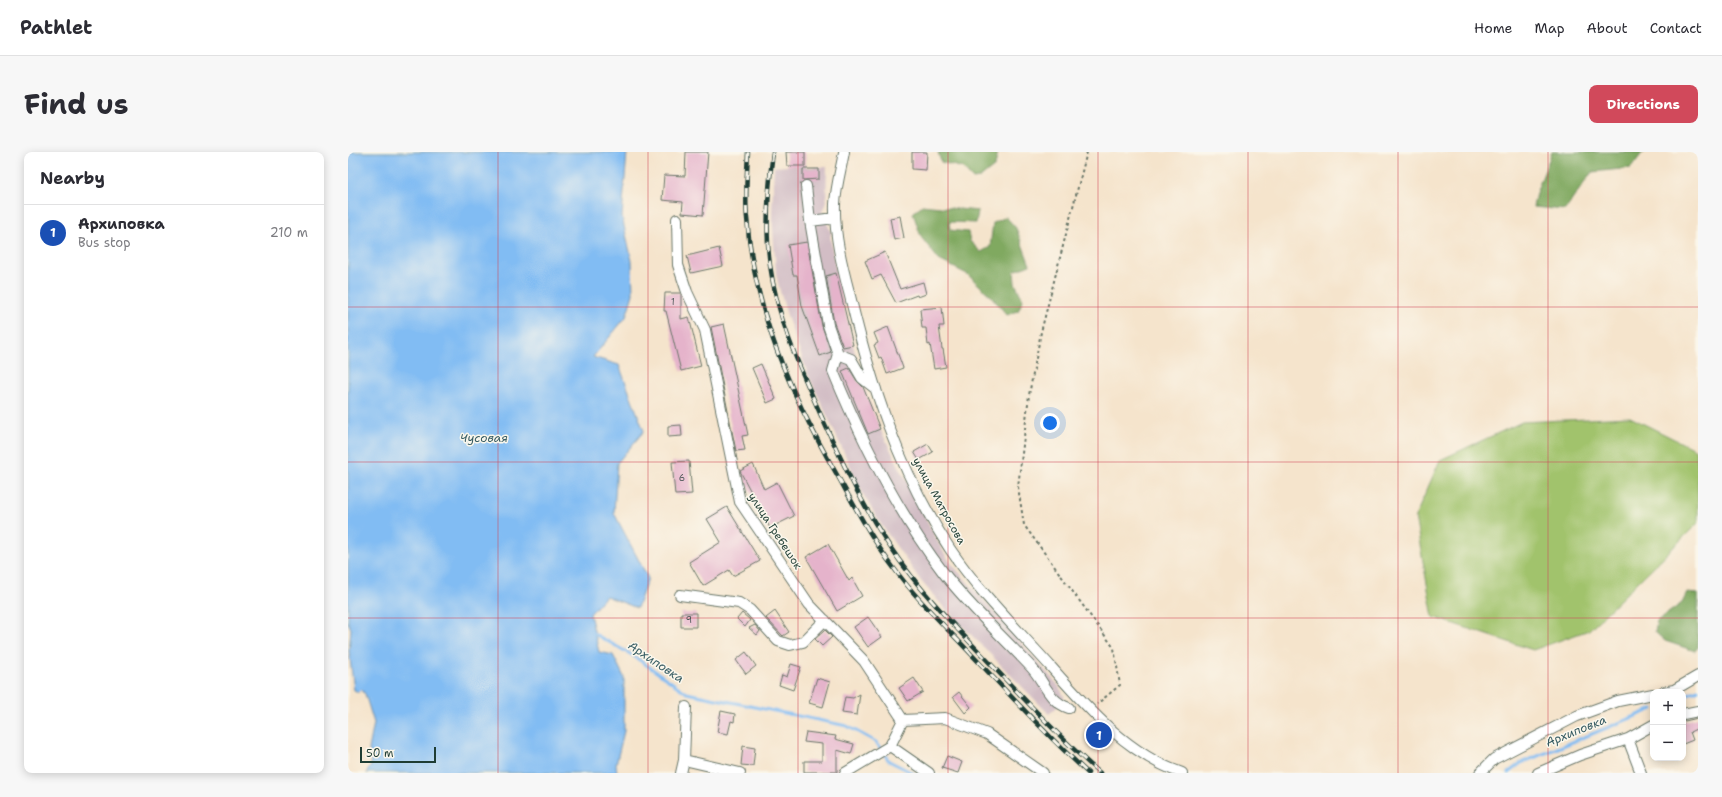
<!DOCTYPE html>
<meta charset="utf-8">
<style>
:root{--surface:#fff;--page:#f7f7f7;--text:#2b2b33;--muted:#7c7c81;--line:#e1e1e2;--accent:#d1495b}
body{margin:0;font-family:"Shantell Sans",sans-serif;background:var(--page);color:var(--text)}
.controls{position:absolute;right:12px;bottom:12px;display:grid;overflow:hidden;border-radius:8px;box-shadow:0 2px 10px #0003}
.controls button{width:36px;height:36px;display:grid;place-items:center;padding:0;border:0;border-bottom:1px solid var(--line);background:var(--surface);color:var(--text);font:20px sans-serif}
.scale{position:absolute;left:12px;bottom:10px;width:76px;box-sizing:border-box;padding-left:4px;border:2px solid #1f3d34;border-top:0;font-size:11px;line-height:14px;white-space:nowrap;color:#1f3d34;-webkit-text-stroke:3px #fbf7ec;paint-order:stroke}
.you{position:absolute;left:702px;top:271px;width:14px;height:14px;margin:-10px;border:3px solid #fff;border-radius:50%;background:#1a73e8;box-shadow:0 0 0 6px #1a73e833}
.badge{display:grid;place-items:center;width:26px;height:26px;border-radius:50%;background:var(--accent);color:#fff;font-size:13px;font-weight:700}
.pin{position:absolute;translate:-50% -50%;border:2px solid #fff;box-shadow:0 1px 4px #0006}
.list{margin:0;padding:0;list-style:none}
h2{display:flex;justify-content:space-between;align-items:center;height:52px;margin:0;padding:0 16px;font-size:17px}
h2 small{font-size:13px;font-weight:400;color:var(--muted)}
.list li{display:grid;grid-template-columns:26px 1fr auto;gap:12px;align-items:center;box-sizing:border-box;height:56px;padding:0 16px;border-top:1px solid var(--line)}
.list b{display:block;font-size:15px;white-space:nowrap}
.list p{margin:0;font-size:13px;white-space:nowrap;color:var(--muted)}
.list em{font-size:13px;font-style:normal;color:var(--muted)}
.map{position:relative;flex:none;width:1350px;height:621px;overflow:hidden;border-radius:8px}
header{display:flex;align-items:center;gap:24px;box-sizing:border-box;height:56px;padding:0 20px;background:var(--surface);border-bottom:1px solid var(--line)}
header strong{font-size:19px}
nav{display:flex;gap:22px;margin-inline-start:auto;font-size:14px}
.intro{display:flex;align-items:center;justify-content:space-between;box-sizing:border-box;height:96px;padding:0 24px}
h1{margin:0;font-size:28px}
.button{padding:10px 18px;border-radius:8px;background:var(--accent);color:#fff;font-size:14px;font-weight:700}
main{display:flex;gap:24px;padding:0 24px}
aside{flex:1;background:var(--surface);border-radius:8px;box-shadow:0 2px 10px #0003}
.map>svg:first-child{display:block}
</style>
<header>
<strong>Pathlet</strong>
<nav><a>Home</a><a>Map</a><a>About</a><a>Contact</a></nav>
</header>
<div class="intro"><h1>Find us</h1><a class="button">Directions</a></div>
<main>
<aside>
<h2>Nearby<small></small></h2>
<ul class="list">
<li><span class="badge" style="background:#1a4fb4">1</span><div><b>Архиповка</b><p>Bus stop</p></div><em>210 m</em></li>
</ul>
</aside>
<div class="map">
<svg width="1350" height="621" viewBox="0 0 1350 621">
<rect width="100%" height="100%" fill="#fbf7ec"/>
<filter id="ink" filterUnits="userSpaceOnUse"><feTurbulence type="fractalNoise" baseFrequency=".025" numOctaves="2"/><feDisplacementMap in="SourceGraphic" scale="8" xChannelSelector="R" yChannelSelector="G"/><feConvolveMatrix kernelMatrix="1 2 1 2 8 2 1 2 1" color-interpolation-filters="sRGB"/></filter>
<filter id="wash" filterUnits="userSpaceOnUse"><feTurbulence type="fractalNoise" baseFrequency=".012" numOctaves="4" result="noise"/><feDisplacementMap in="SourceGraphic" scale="16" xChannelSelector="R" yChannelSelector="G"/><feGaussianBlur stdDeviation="0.9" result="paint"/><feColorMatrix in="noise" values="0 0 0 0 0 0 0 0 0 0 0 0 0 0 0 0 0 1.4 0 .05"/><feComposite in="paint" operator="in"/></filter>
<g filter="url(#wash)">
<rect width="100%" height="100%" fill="#f5e4cc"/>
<path fill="#d2bdc5" d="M438 0H457L458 15H479L478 51 474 59 484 83H482L488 121 510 214 505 217 511 231 513 230 532 277 593 396 602 410 710 533 716 544V549L701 562 593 452 573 429 532 371 516 344 460 222 440 167 432 139 428 121 424 60 426 15 439 14Z"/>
<path fill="#a1c36c" stroke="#608050" d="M1282 265 1348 298 1350 317V371L1241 478 1185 498 1085 465 1067 365 1092 308 1174 270Z"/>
<path fill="#80a960" stroke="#50734a" d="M590 0H650L647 14 632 26 625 27 615 16 593 10Z
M1204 0H1295L1283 16 1244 20 1217 58 1185 55 1188 41Z
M574 53 630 59 628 71 601 70 602 78 620 80 622 89 633 100 642 95 645 71 658 65 668 76 682 113 666 119 667 131 675 148 670 159 659 163 643 144 619 122 591 108 573 85 565 61Z
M1339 441 1350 442V495L1347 499 1317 489 1307 480 1309 469 1334 451Z"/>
<path fill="#81bcf3" stroke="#507c94" d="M0 0H279L274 65 284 109 285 142 278 165 245 205 271 213 296 279 269 311 266 361 300 426 289 456 258 444 242 462 251 500 265 503 276 525V579L268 612 269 621H18L23 614 21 597 26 571 17 542 13 537 10 540 6 538 1 499 3 477 0 470Z"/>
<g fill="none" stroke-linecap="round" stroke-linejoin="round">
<path stroke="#81bcf3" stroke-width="3" d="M243 480 284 503 339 541 499 574 528 590 541 609 565 621
M1335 544 1350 538
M1160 621 1173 611 1305 557"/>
</g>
<g id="blocks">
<path fill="#e5b3cb" d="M338 0H360L355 63 334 61 335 50 314 48 316 23 337 24Z
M438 0H457V14H439Z
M564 0H579L578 18 564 17Z
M455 17H471V27L455 28Z
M552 64 556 86 546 88 542 66Z
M459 90 474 174 483 200 472 204 454 154 449 123H445L440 93Z
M371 96 375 114 343 121 339 104Z
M537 100 552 137 575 130 578 142 570 145 569 143 548 151 533 123 524 127 517 109Z
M488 121 505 193 495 195 486 171 478 124Z
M317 141H333V167L341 165 353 214 333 219 318 159H316Z
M594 155 596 174H591L594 197H595L598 215 586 217 582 192 580 193 578 176H574L572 157Z
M376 172 400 283 394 284 397 298 388 299 363 175Z
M540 175 555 216 539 222 533 205 531 206 526 193 530 191 526 181Z
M413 212 428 247 419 251 404 216Z
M501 216 509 229 515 235 532 277 520 282 494 219Z
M333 273 334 284 320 285V274Z
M580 292 585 300 571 308 566 300Z
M341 309 344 342 327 343 324 310Z
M405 312 416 337 429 330 446 364 422 376 392 319Z
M379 355 412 409 385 424 381 418 355 434 341 410 373 390 359 367Z
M480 392 501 429 504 426 514 444 489 459 458 405Z
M427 459 441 480 435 484 418 466Z
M333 461H348V475H333Z
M394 461 402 468 397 475 389 467Z
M520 465 534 485 520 495 506 475Z
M407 473 412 479 409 483 401 476Z
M477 478 484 485 474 494 467 487Z
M398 500 408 514 398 522 388 508Z
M443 512 453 515 445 538 431 533 434 523 439 525Z
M469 526 482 530 475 555 461 551Z
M566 526 575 540 560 549 551 536Z
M611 540 623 555 617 561 605 545Z
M512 542 509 563 494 561 497 545 505 546Z
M373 559 387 562 386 570 383 569 380 582 369 580Z
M1350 566V576L1342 580 1345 588 1335 592V568L1337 569Z
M458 580 488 584 487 587 506 592 503 602 489 598V620H456V609H474V592L456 590Z
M395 594 407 596 405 614 393 613Z
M599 604 614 610 610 621 594 616Z"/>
</g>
</g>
<g filter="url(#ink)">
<use href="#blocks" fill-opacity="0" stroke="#6a7769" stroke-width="1"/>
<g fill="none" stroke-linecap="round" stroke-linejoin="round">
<defs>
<path id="minor" d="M496 0C493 17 488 34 487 52 486 82 494 114 502 144 523 232 551 320 602 397 631 440 669 477 704 516 740 557 781 603 834 621
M458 34 462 69
M487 66 462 69 480 173 490 202 485 219C513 287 550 361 595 420 621 454 654 484 683 515 697 530 700 549 721 556
M329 67 330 113 339 140 357 178 392 350 461 452 516 509 555 568
M490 202 503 207 514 226 528 237
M332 443 391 451 402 458 430 489 442 493 455 490 477 468
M1315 540 1326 538 1350 524
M1335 562 1350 559
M555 568 597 566 639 582 695 621
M1280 587 1293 621
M542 594 581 621
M336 608 392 621
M333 621 336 608 338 555
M497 621 542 594 555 568
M1132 621 1146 607 1229 564 1270 549 1305 542
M1190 621 1232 603 1280 587 1305 573"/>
</defs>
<use href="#minor" stroke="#6a7769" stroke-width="12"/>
<path stroke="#6a7769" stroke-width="2" stroke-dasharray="3 3" stroke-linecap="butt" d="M739 0 693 180 681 243 670 335 676 373 766 496 772 533 749 552"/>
<use href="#minor" stroke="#fff" stroke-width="10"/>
<defs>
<path id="rail" d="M400 0C399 22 397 44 399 66 406 159 442 241 488 321 506 353 523 386 545 415 568 447 597 474 624 503 662 543 699 584 740 621
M425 0C420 37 417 76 422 113 429 165 450 212 471 259 497 317 524 375 564 425 593 462 626 494 658 528 689 560 718 592 752 621"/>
</defs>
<use href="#rail" stroke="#1f3d34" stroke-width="4.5"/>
<use href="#rail" stroke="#fbf7ec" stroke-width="3" stroke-dasharray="9" stroke-linecap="butt"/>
</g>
</g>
<path fill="none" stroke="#d1495b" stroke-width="1" stroke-opacity="0.55" d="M150 0V621M300 0V621M450 0V621M600 0V621M750 0V621M900 0V621M1050 0V621M1200 0V621M0 155H1350M0 310H1350M0 466H1350"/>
<g text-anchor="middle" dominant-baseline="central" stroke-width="3" stroke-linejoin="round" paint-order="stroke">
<g font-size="9" fill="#505a5a">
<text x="325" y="150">1</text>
<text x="334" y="326">6</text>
<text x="341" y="468">9</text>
</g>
<g font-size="11" fill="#1f3d34" stroke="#fbf7ec">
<text transform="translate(591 349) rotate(61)">улица Матросова</text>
<text transform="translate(427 379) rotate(57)">улица Гребешок</text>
</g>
<g font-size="12" font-style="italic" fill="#385d64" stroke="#fbf7ec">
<text x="136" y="286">Чусовая</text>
<text transform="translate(308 510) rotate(34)">Архиповка</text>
<text transform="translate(1228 579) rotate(-22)">Архиповка</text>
</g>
</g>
</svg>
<div class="controls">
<button>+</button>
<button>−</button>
</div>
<div class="scale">50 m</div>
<div class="you"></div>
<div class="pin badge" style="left:751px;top:583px;background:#1a4fb4">1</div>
</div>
</main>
